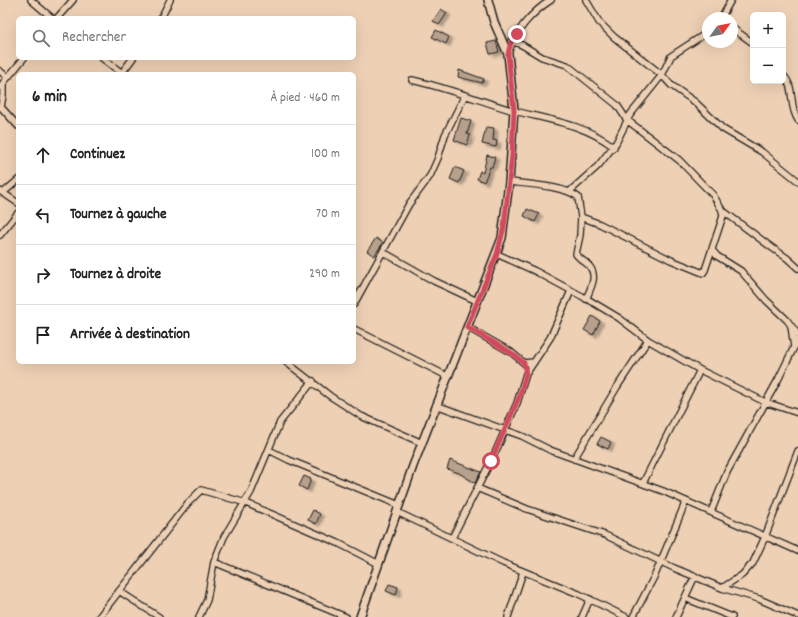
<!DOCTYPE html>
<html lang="fr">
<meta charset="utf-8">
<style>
:root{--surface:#fff;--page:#f6f6f6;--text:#222;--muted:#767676;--line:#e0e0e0}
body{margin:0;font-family:Dekko,sans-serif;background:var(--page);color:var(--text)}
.controls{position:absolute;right:12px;top:12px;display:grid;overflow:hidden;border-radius:6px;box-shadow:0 4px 16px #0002}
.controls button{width:36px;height:36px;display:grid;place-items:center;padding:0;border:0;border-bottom:1px solid var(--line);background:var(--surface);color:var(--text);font:20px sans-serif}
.compass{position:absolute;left:702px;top:12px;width:36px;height:36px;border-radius:50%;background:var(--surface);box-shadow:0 4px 16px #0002;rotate:57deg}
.stop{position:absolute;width:12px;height:12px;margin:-9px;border:3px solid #d1495b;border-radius:50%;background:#fff}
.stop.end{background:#d1495b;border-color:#fff;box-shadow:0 1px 4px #0008}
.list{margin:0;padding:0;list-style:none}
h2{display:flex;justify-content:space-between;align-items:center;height:52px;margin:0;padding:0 16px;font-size:17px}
h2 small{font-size:13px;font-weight:400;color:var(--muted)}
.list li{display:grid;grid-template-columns:26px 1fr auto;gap:12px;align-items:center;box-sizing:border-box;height:60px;padding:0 16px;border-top:1px solid var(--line)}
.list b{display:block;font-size:15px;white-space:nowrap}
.list em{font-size:13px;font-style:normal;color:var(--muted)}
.icon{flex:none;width:22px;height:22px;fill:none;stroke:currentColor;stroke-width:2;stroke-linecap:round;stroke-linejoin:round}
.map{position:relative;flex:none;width:798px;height:617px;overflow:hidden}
.search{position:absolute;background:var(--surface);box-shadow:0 4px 16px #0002;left:16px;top:16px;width:340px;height:44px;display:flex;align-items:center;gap:10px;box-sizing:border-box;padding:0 14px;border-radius:6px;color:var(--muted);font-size:15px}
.panel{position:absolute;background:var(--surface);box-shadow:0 4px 16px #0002;left:16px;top:72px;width:340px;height:292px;border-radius:6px}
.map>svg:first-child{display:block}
</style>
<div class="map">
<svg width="798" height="617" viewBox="0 0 798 617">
<defs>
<filter id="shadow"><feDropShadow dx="4" dy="2.5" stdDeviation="1" flood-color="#0004"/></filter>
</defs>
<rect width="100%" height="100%" fill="#eed1b5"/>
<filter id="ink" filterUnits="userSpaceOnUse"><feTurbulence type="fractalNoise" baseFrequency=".025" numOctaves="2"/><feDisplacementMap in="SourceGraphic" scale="8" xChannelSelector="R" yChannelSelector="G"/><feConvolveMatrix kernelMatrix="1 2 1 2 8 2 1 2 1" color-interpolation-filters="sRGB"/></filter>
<g filter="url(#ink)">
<path fill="#b7a18d" stroke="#1c1c1c" filter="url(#shadow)" d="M441 9 447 13 439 25 433 21Z
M436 30 449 37 446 44 432 37Z
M496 41 499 52 490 54 487 43Z
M459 70 484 79 482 83 458 77Z
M461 118 471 121 467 134 470 135 467 145 454 140Z
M486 127 494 128 493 140 497 141 496 147 482 144Z
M487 155 495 157 492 167H490L484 182 477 179 480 171 483 173Z
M455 167 464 171 459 183 450 179Z
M527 209 539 214 535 222 524 216Z
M376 238 383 243 374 256 367 251Z
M592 316 600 321 593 335 584 330Z
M601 437 611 442 608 449 597 444Z
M450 460 481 472 475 483 459 473 447 469Z
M304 476 311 479 307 490 299 486Z
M313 510 320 514 316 524 308 520Z
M389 584 398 587 396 595 386 591Z"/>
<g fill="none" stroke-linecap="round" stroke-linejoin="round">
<defs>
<path id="minor" d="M31 0 52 18
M586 0 599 22 614 37 662 75 671 85 695 102 723 129 762 152 798 181
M57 18 73 0
M161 18 170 0
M721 18 731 0
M732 28 753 43
M511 41 522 45 542 57 567 65 617 105 627 120 679 160 713 195 722 210 723 216 705 270 703 273 671 260 600 224 581 217
M508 54C514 32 532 12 551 0
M102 58 122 73
M0 71 7 77
M121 74 133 58
M783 75C796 88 788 105 798 120
M412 80C447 88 478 100 511 110 547 120 583 123 614 147
M0 87 24 58
M0 106 18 126
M1 107 3 95V83
M509 182C527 184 565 186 578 197L581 217 580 235 576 254C579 258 582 260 586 263 599 273 592 286 586 299
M0 191 18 203
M569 192 598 166 616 143 630 115 662 75 671 56 708 32
M3 193 18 180
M722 210 771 247 787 258 798 268
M0 235 18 213
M712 250 717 256 741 271 766 300 787 320 798 335
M383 252 434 281 477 301
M497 254 535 271 589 300 619 318 648 340 700 370 765 402 798 413
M354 304 409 204 430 176 438 158 445 135 465 95
M791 326 794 347
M467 327 511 352 524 363 534 362
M354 329 447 376
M286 362 330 396 361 416 422 443
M436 405 522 436 550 450 663 491 798 551
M269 450 289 460 399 505
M574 459 617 387 648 340
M643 483 700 370
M477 488 527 509 605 535 674 568 722 588 759 599 798 616
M397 512 503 563 579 594 626 617
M711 512 727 472 778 380 798 339
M452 538 495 453 517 403 526 374 550 338 571 291
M214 562 346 617
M722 588 742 575 753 563 765 537 798 451
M119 591 159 617
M685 598 732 617
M99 617 188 503 201 490 246 503 338 543 379 564
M199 617 207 600 214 562 224 537 251 492 280 422 313 381
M508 617 523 572
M582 617 590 599
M633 617 655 575 686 501
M676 617 695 576"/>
<path id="tertiary" d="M360 617 413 466 502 238 509 182 514 110 508 54 494 22 488 0"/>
</defs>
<use href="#minor" stroke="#1c1c1c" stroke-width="8"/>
<use href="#tertiary" stroke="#1c1c1c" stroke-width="10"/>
<use href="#minor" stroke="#eed1b5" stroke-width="5.5"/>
<use href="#tertiary" stroke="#eed1b5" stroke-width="7"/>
</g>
</g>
<g fill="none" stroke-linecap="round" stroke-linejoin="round" filter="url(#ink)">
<path stroke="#d1495b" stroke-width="5" d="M491 461 520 395 526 374 524 363 510 352 467 327 497 254 504 227 512 155 514 110 508 54 511 42 517 34"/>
</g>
</svg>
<div class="controls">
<button>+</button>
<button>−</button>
</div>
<svg class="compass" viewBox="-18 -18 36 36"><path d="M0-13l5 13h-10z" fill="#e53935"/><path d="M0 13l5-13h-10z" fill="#767676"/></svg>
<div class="stop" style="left:491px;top:461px"></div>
<div class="stop end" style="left:517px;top:34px"></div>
<div class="search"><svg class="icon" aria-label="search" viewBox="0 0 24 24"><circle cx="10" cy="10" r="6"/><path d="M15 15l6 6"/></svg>Rechercher</div>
<section class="panel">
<h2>6 min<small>À pied · 460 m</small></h2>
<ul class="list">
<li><svg class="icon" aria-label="ahead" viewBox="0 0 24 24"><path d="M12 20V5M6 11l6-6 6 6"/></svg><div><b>Continuez</b></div><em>100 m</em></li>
<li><svg class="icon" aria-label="left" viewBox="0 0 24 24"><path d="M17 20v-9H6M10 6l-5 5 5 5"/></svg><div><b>Tournez à gauche</b></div><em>70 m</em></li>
<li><svg class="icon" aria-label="right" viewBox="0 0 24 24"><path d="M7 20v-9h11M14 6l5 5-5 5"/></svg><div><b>Tournez à droite</b></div><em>290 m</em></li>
<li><svg class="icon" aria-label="arrive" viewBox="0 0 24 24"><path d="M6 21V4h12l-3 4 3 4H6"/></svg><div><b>Arrivée à destination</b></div></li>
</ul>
</section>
</div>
